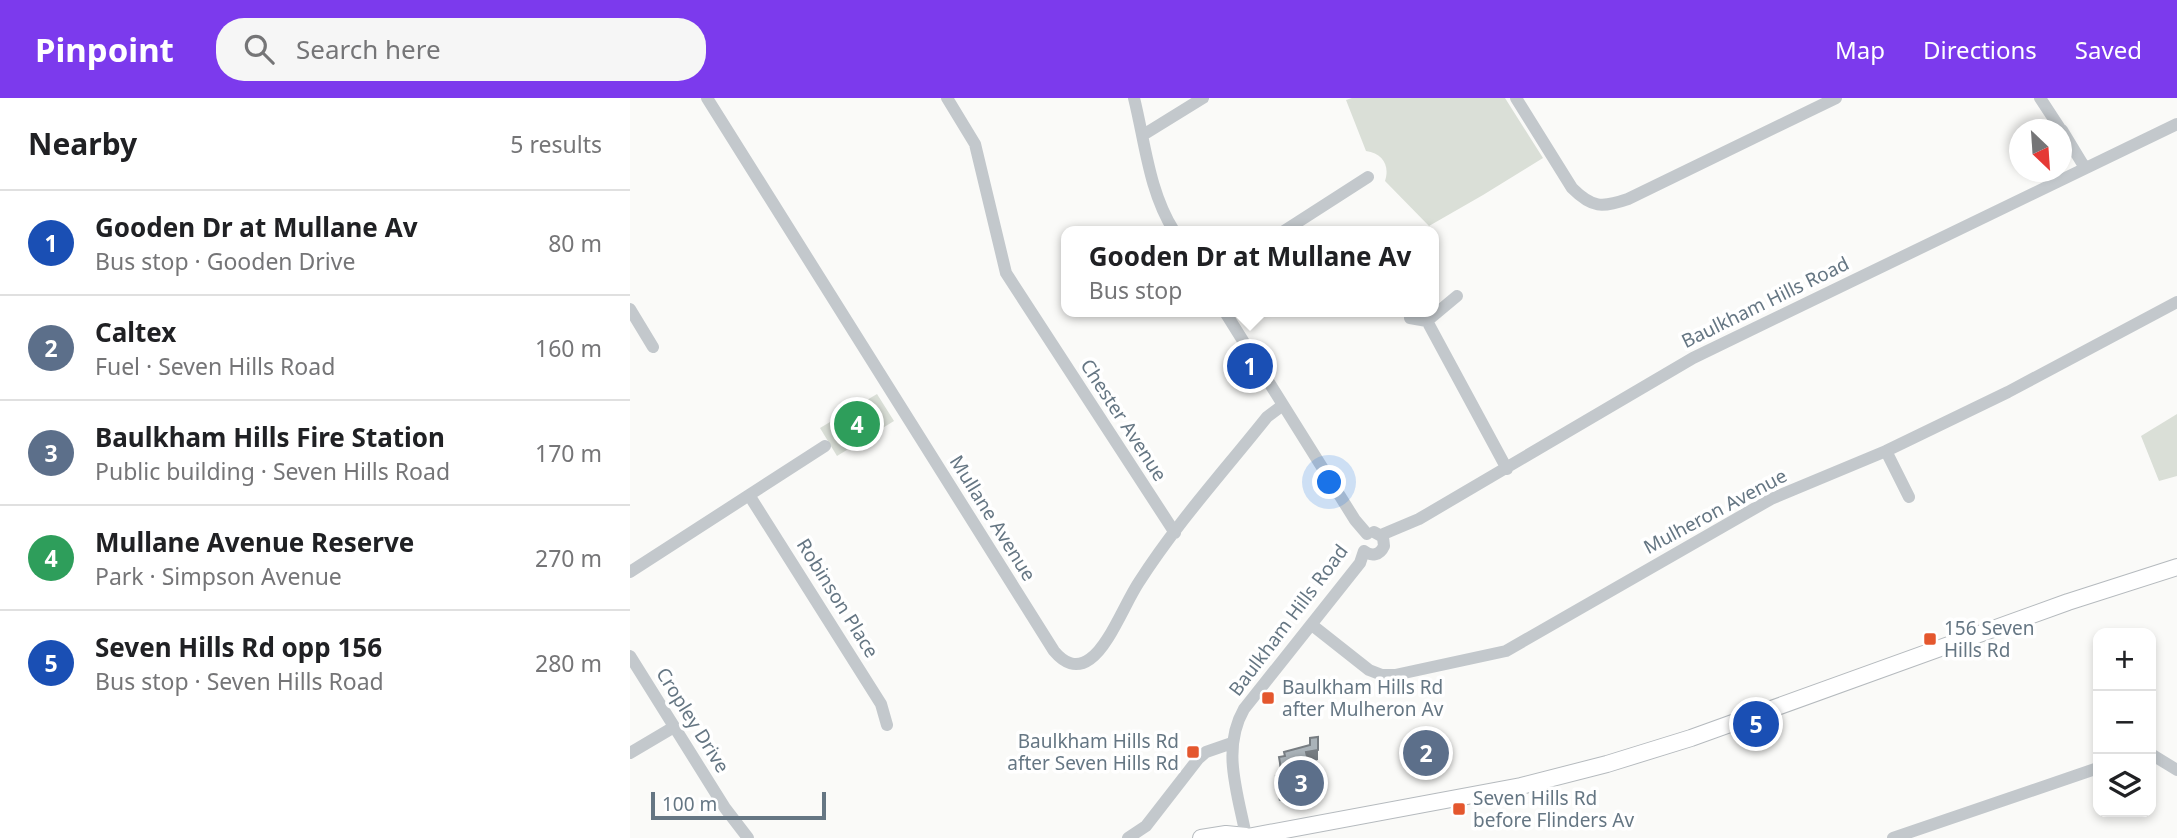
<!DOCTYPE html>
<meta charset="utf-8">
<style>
:root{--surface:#fff;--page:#f6f6f6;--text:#202124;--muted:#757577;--line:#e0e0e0;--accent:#7c3aed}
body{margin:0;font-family:"Noto Sans",sans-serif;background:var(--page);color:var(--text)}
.controls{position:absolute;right:21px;bottom:21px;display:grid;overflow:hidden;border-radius:14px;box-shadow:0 4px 10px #0003}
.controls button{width:63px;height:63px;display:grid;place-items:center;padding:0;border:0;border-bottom:2px solid var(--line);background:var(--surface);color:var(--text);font:35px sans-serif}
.compass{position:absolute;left:1379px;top:21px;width:63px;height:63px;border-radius:50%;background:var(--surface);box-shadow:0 4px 10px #0003;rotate:155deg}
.scale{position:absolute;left:21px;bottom:18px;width:175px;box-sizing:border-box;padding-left:7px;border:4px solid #657683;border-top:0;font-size:19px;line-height:24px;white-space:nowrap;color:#657683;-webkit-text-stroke:5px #fff;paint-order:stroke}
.you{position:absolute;left:700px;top:385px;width:24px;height:24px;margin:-18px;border:5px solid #fff;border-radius:50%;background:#1a73e8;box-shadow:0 0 0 10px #1a73e833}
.badge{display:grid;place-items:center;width:46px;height:46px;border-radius:50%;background:var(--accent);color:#fff;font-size:23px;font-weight:700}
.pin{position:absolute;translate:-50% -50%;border:4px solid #fff;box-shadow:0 2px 7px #0006}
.popup{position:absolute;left:431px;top:128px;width:378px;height:91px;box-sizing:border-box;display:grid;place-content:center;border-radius:14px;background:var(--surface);filter:drop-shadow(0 2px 5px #0005);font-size:23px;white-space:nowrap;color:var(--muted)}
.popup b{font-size:26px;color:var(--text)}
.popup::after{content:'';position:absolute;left:50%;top:100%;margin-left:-14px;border:14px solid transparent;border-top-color:var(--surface)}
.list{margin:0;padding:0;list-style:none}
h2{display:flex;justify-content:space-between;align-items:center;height:91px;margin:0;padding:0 28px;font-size:30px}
h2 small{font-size:23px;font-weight:400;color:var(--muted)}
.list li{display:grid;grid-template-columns:46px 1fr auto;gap:21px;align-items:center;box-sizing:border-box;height:105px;padding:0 28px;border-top:2px solid var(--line)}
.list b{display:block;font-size:26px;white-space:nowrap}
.list p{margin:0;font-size:23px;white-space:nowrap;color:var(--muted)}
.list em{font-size:23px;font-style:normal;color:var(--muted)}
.icon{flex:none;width:38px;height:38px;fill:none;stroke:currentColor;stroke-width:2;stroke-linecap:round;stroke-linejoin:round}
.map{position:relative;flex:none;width:1547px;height:740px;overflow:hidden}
header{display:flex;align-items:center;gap:42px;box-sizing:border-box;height:98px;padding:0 35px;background:var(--accent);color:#fff}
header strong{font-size:33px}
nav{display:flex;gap:38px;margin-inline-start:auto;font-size:24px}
.search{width:490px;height:63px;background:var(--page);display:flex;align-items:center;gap:18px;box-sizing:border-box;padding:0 24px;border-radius:28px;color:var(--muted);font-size:26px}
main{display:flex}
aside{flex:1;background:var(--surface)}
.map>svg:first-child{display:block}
</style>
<header>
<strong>Pinpoint</strong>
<div class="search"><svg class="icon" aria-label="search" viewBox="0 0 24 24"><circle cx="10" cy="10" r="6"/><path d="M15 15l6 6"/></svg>Search here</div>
<nav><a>Map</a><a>Directions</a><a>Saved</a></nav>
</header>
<main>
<aside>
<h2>Nearby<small>5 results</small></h2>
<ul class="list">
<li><span class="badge" style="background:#1a4fb4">1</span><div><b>Gooden Dr at Mullane Av</b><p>Bus stop · Gooden Drive</p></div><em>80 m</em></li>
<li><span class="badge" style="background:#5c6f8a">2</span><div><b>Caltex</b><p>Fuel · Seven Hills Road</p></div><em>160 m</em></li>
<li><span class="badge" style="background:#5c6f8a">3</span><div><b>Baulkham Hills Fire Station</b><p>Public building · Seven Hills Road</p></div><em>170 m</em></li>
<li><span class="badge" style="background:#2e9e5b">4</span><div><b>Mullane Avenue Reserve</b><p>Park · Simpson Avenue</p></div><em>270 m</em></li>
<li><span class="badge" style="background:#1a4fb4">5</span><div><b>Seven Hills Rd opp 156</b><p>Bus stop · Seven Hills Road</p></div><em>280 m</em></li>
</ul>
</aside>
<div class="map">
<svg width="1547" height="740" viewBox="0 0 1547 740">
<rect width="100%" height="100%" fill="#fafaf8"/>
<path fill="#dadfd7" d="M722 0H875L913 60 853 97 799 128 755 83C760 68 753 55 736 53L716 2Z
M247 296 264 323 207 358 190 330Z
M1547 316V378L1529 383 1511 338Z"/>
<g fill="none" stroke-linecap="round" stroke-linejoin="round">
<defs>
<path id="major" d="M571 740 596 736 616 738
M612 740 891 688 977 666 1061 640 1438 504 1547 469"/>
</defs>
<use href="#major" stroke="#b5babe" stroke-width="18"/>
<path stroke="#c3c8cc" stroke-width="12" d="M77 0 424 553C434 565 446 571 460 561 479 548 495 505 509 484 546 426 594 373 637 319L653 307
M317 0 345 46 376 175 545 435
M504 0C515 44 519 94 544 133
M886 0 942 90C962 110 972 110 998 101L1206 0
M1410 0 1431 32
M1432 32 1455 70
M513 37 573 0
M654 133 738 79
M0 211 23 249
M595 214 725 422 737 436
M780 220 797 223 877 371
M797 223 827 198
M1256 353 1279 399
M119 397 251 606 257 627
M751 437 789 421 1063 260 1547 26
M734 453C742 459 750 457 754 448L753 439 744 434
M0 474 195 348
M682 527 739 572 752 577H765L876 553 1141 401 1256 353 1378 294 1547 204
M0 558 95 710 118 740
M0 655 44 629
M1521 656 1547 672
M616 738C608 696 591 651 614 611L730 465 734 453
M498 740 516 728 568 661 576 654 602 645
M1263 740 1468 670"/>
<use href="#major" stroke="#fff" stroke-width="16"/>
</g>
<path fill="#929a9f" d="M680 647 688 662 678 664 680 672 693 697 663 703V701L649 703 646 688V678L650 677 649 659 654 658V654Z"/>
<path fill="#777d82" d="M688 652V662L676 664V654Z
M693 687V697L663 703V693Z"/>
<path fill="#aab3b9" stroke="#777d82" stroke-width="2" d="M688 639V652L676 654 680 672 690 671 693 687 663 693V691L649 693 646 678 652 677 649 659 655 658 654 654 680 647V640Z"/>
<g fill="#e4572e" stroke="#fff" stroke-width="2.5">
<rect x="1293" y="534" width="14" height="14" rx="3.5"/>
<rect x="631" y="593" width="14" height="14" rx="3.5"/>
<rect x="556" y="647" width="14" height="14" rx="3.5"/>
<rect x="822" y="704" width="14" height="14" rx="3.5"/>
</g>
<g text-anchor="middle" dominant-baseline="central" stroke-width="7" stroke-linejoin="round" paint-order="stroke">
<g font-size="19" fill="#657683" stroke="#fff">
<text transform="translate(1135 204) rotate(-26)">Baulkham Hills Road</text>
<text transform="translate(494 322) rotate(57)">Chester Avenue</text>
<text transform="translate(1085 413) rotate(-28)">Mulheron Avenue</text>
<text transform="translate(363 420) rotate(58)">Mullane Avenue</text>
<text transform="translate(208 500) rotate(58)">Robinson Place</text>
<text transform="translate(658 522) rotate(-53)">Baulkham Hills Road</text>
<text transform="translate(63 622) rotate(58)">Cropley Drive</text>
</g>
<g font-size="19" fill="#657683" stroke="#fff" text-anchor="start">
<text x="1314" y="530">156 Seven<tspan x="1314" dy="22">Hills Rd</tspan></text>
<text x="652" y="589">Baulkham Hills Rd<tspan x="652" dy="22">after Mulheron Av</tspan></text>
<text x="549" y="643" text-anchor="end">Baulkham Hills Rd<tspan x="549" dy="22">after Seven Hills Rd</tspan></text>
<text x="843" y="700">Seven Hills Rd<tspan x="843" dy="22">before Flinders Av</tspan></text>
</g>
</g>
</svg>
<div class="controls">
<button>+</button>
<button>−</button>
<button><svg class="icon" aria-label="layers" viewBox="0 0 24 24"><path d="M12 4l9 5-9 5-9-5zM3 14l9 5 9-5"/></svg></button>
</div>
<svg class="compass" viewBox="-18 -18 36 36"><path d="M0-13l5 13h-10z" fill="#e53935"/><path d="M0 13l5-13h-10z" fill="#757577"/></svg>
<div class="scale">100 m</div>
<div class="you"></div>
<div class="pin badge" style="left:620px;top:268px;background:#1a4fb4">1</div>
<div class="popup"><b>Gooden Dr at Mullane Av</b>Bus stop</div>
<div class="pin badge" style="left:796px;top:655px;background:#5c6f8a">2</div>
<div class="pin badge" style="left:671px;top:685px;background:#5c6f8a">3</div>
<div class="pin badge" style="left:227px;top:326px;background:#2e9e5b">4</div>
<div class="pin badge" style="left:1126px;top:626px;background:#1a4fb4">5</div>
</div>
</main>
